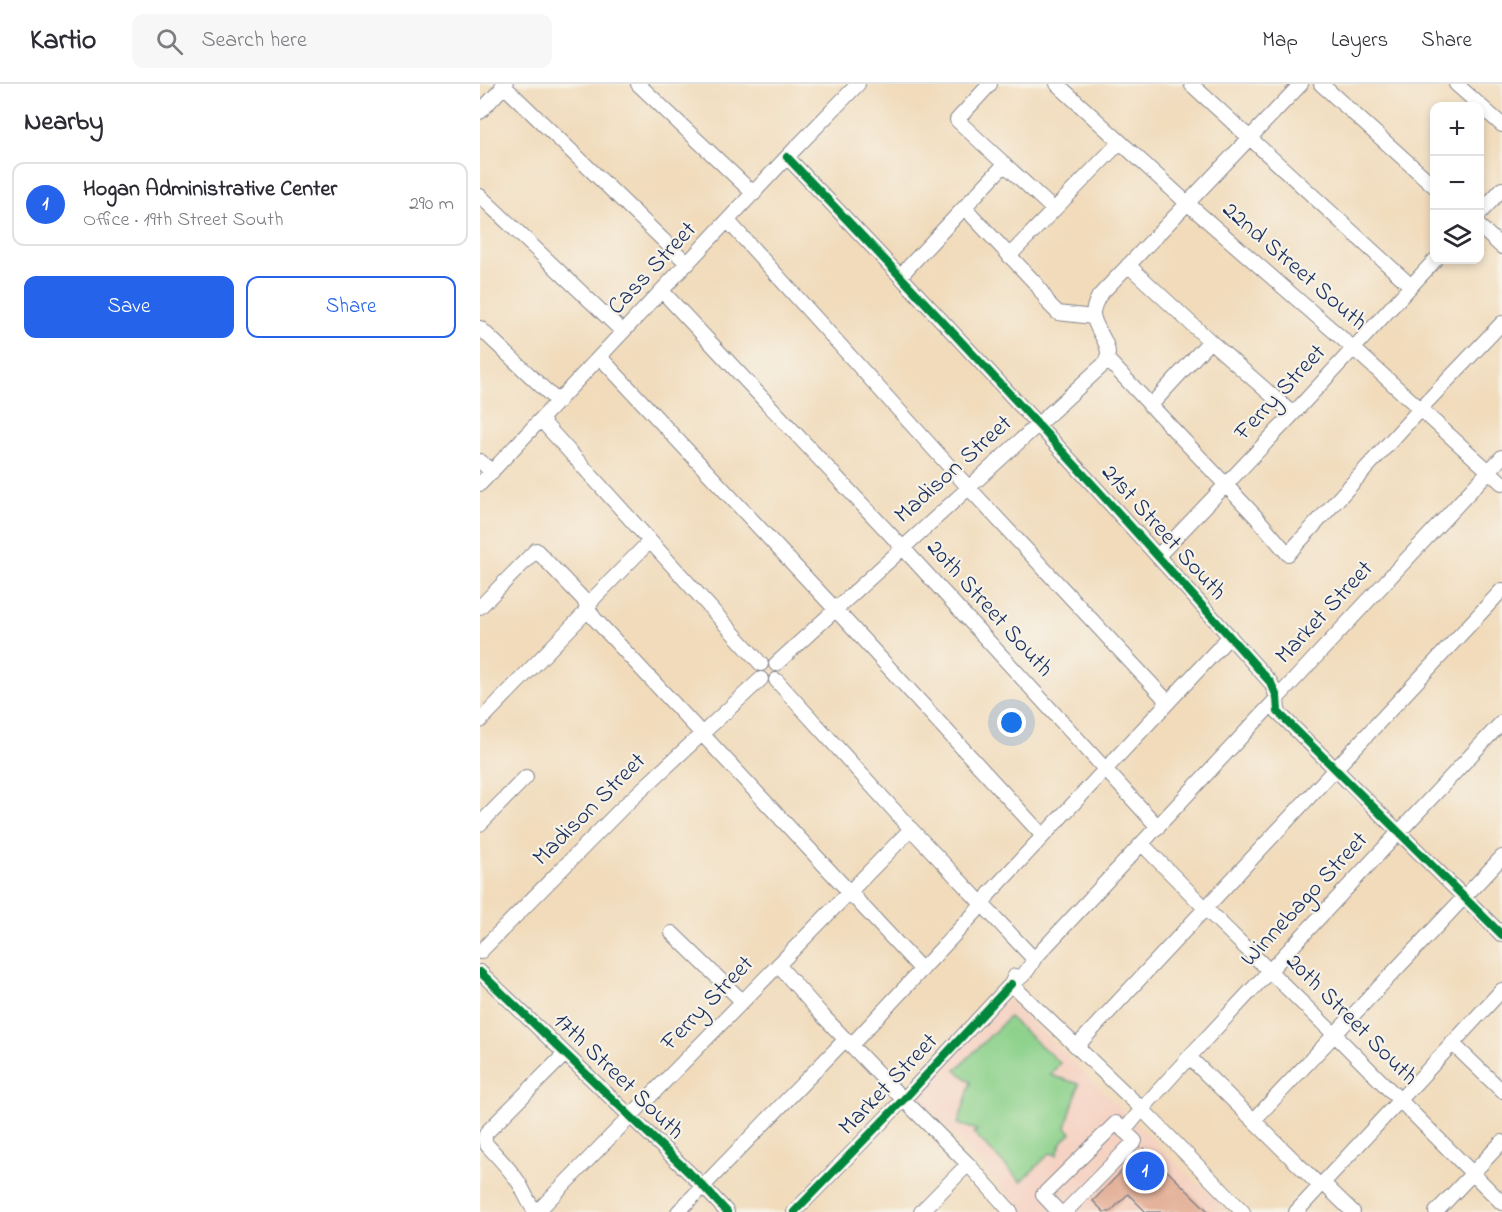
<!DOCTYPE html>
<meta charset="utf-8">
<style>
:root{--surface:#fff;--page:#f7f7f7;--text:#2b2b33;--muted:#7c7c81;--line:#e1e1e2;--accent:#2563eb}
body{margin:0;font-family:"Indie Flower",sans-serif;background:var(--page);color:var(--text)}
.controls{position:absolute;right:18px;top:18px;display:grid;overflow:hidden;border-radius:12px;box-shadow:0 3px 9px #0003}
.controls button{width:54px;height:54px;display:grid;place-items:center;padding:0;border:0;border-bottom:2px solid var(--line);background:var(--surface);color:var(--text);font:30px sans-serif}
.you{position:absolute;left:532px;top:639px;width:21px;height:21px;margin:-15px;border:4px solid #fff;border-radius:50%;background:#1a73e8;box-shadow:0 0 0 9px #1a73e833}
.badge{display:grid;place-items:center;width:39px;height:39px;border-radius:50%;background:var(--accent);color:#fff;font-size:20px;font-weight:700}
.pin{position:absolute;translate:-50% -50%;border:3px solid #fff;box-shadow:0 2px 6px #0006}
.list{margin:0;padding:0;list-style:none}
h2{display:flex;justify-content:space-between;align-items:center;height:78px;margin:0;padding:0 24px;font-size:26px}
h2 small{font-size:20px;font-weight:400;color:var(--muted)}
.list li{display:grid;grid-template-columns:39px 1fr auto;gap:18px;align-items:center;box-sizing:border-box;height:84px;margin:0 12px 12px;padding:0 12px;border:2px solid var(--line);border-radius:12px}
.list b{display:block;font-size:22px;white-space:nowrap}
.list p{margin:0;font-size:20px;white-space:nowrap;color:var(--muted)}
.list em{font-size:20px;font-style:normal;color:var(--muted)}
.actions{display:flex;gap:12px;padding:18px 24px}
.actions a{flex:1;padding:14px 0;border:2px solid var(--accent);border-radius:12px;text-align:center;font-size:21px;color:var(--accent)}
.actions .main{background:var(--accent);color:#fff}
.icon{flex:none;width:33px;height:33px;fill:none;stroke:currentColor;stroke-width:2;stroke-linecap:round;stroke-linejoin:round}
.map{position:relative;flex:none;width:1022px;height:1128px;overflow:hidden}
header{display:flex;align-items:center;gap:36px;box-sizing:border-box;height:84px;padding:0 30px;background:var(--surface);border-bottom:2px solid var(--line)}
header strong{font-size:28px}
nav{display:flex;gap:33px;margin-inline-start:auto;font-size:21px}
.search{width:420px;height:54px;background:var(--page);display:flex;align-items:center;gap:15px;box-sizing:border-box;padding:0 21px;border-radius:12px;color:var(--muted);font-size:22px}
main{display:flex}
aside{flex:1;background:var(--surface)}
.map>svg:first-child{display:block}
</style>
<header>
<strong>Kartio</strong>
<div class="search"><svg class="icon" aria-label="search" viewBox="0 0 24 24"><circle cx="10" cy="10" r="6"/><path d="M15 15l6 6"/></svg>Search here</div>
<nav><a>Map</a><a>Layers</a><a>Share</a></nav>
</header>
<main>
<aside>
<h2>Nearby<small></small></h2>
<ul class="list">
<li><span class="badge">1</span><div><b>Hogan Administrative Center</b><p>Office · 19th Street South</p></div><em>290 m</em></li>
</ul>
<div class="actions"><a class="main">Save</a><a>Share</a></div>
</aside>
<div class="map">
<svg width="1022" height="1128" viewBox="0 0 1022 1128">
<rect width="100%" height="100%" fill="#f7f3e8"/>
<filter id="ink" filterUnits="userSpaceOnUse"><feTurbulence type="fractalNoise" baseFrequency=".0167" numOctaves="2"/><feDisplacementMap in="SourceGraphic" scale="12" xChannelSelector="R" yChannelSelector="G"/><feConvolveMatrix kernelMatrix="1 2 1 2 8 2 1 2 1" color-interpolation-filters="sRGB"/></filter>
<filter id="wash" filterUnits="userSpaceOnUse"><feTurbulence type="fractalNoise" baseFrequency=".008" numOctaves="4" result="noise"/><feDisplacementMap in="SourceGraphic" scale="24" xChannelSelector="R" yChannelSelector="G"/><feGaussianBlur stdDeviation="1.35" result="paint"/><feColorMatrix in="noise" values="0 0 0 0 0 0 0 0 0 0 0 0 0 0 0 0 0 1.4 0 .05"/><feComposite in="paint" operator="in"/></filter>
<g filter="url(#wash)">
<rect width="100%" height="100%" fill="#f1dbbb"/>
<path fill="#f5d2c2" d="M528 915 747 1128H544L437 1012Z"/>
<path fill="#8cd18b" stroke="#548074" stroke-width="1.5" d="M529 933 580 979 570 991 599 1000 586 1043 591 1049 581 1059 577 1071 570 1069 541 1098 494 1049 497 1046 478 1040 491 998 476 986Z"/>
<g id="blocks">
<path fill="#e4b098" d="M664 1064 729 1128H666L648 1110 630 1128H624L613 1117Z"/>
</g>
</g>
<g filter="url(#ink)">
<use href="#blocks" fill-opacity="0" stroke="#86858c" stroke-width="1.5"/>
<g fill="none" stroke-linecap="round" stroke-linejoin="round">
<defs>
<path id="minor" d="M22 0 208 180
M158 0 274 110
M510 0 477 36 574 126
M577 0 707 119 873 264 1022 399
M711 0 931 202
M841 0 954 102
M976 0 1022 41
M0 28 26 0
M307 73C472 245 633 421 791 599L797 613 798 628 1022 851
M0 112 143 248
M485 124 557 201 570 221 578 229 613 233
M1000 129 1022 105
M248 137 488 403 688 618
M1000 143 1022 163
M529 172 640 58
M648 181 730 257 813 330
M421 191 525 80
M182 207 423 464 678 743
M0 244 78 318
M120 273 356 526 563 752
M627 275 777 434 808 470 941 324 1022 239
M670 322 730 257
M61 336 281 580
M0 377 12 388
M0 400 307 73 378 0
M678 472 813 330 955 176
M0 523 56 466 103 515 114 534 442 886
M296 580 624 280C637 264 614 247 613 230 613 223 616 218 619 212L821 0
M296 596 431 745 554 875
M0 637 102 532 114 514 170 457
M0 740 46 693
M662 760 725 824 855 951 1022 1119
M192 849 262 917
M0 868 143 723 281 595
M298 881 343 932 413 1005 488 1080 531 1128
M0 888 223 1102 247 1128
M531 900C542 894 548 887 554 875L1022 373
M531 900 662 1025 763 1128
M972 959 1022 1007
M597 962 1022 506
M709 973 840 1102
M774 1036 1022 773
M644 1047 662 1025 709 973 1022 638
M843 1099 873 1128
M56 1128C48 1119 45 1109 39 1099 30 1085 18 1073 7 1061 4 1056 4 1053 7 1048L85 970
M57 1128 431 745
M198 1128 362 959 376 956 503 820 509 810 750 552
M314 1128 424 1015 531 900 535 892
M441 1128 488 1080
M579 1128 563 1111 636 1039 655 1057 585 1128
M816 1128 1022 906
M956 1128 1022 1058"/>
</defs>
<use href="#minor" stroke="#86858c" stroke-width="16"/>
<use href="#minor" stroke="#fff" stroke-width="14"/>
<defs>
<path id="cycleway" d="M307 73C472 245 633 421 791 599L797 613 798 628 1022 851
M0 888 223 1102 247 1128
M314 1128 424 1015 531 900"/>
</defs>
<use href="#cycleway" stroke="#f7f3e8" stroke-width="11"/>
<use href="#cycleway" stroke="#00873e" stroke-width="8"/>
</g>
</g>
<g text-anchor="middle" dominant-baseline="central" stroke-width="4.5" stroke-linejoin="round" paint-order="stroke">
<g font-size="24" fill="#1b2f5e" stroke="#f7f3e8">
<text transform="translate(814 183) rotate(41)">22nd Street South</text>
<text transform="translate(173 185) rotate(-47)">Cass Street</text>
<text transform="translate(801 309) rotate(-47)">Ferry Street</text>
<text transform="translate(474 386) rotate(-42)">Madison Street</text>
<text transform="translate(683 449) rotate(48)">21st Street South</text>
<text transform="translate(509 525) rotate(48)">20th Street South</text>
<text transform="translate(845 529) rotate(-47)">Market Street</text>
<text transform="translate(110 726) rotate(-45)">Madison Street</text>
<text transform="translate(825 816) rotate(-47)">Winnebago Street</text>
<text transform="translate(228 920) rotate(-46)">Ferry Street</text>
<text transform="translate(871 936) rotate(45)">20th Street South</text>
<text transform="translate(138 993) rotate(44)">17th Street South</text>
<text transform="translate(409 1001) rotate(-46)">Market Street</text>
</g>
</g>
</svg>
<div class="controls">
<button>+</button>
<button>−</button>
<button><svg class="icon" aria-label="layers" viewBox="0 0 24 24"><path d="M12 4l9 5-9 5-9-5zM3 14l9 5 9-5"/></svg></button>
</div>
<div class="you"></div>
<div class="pin badge" style="left:665px;top:1087px">1</div>
</div>
</main>
